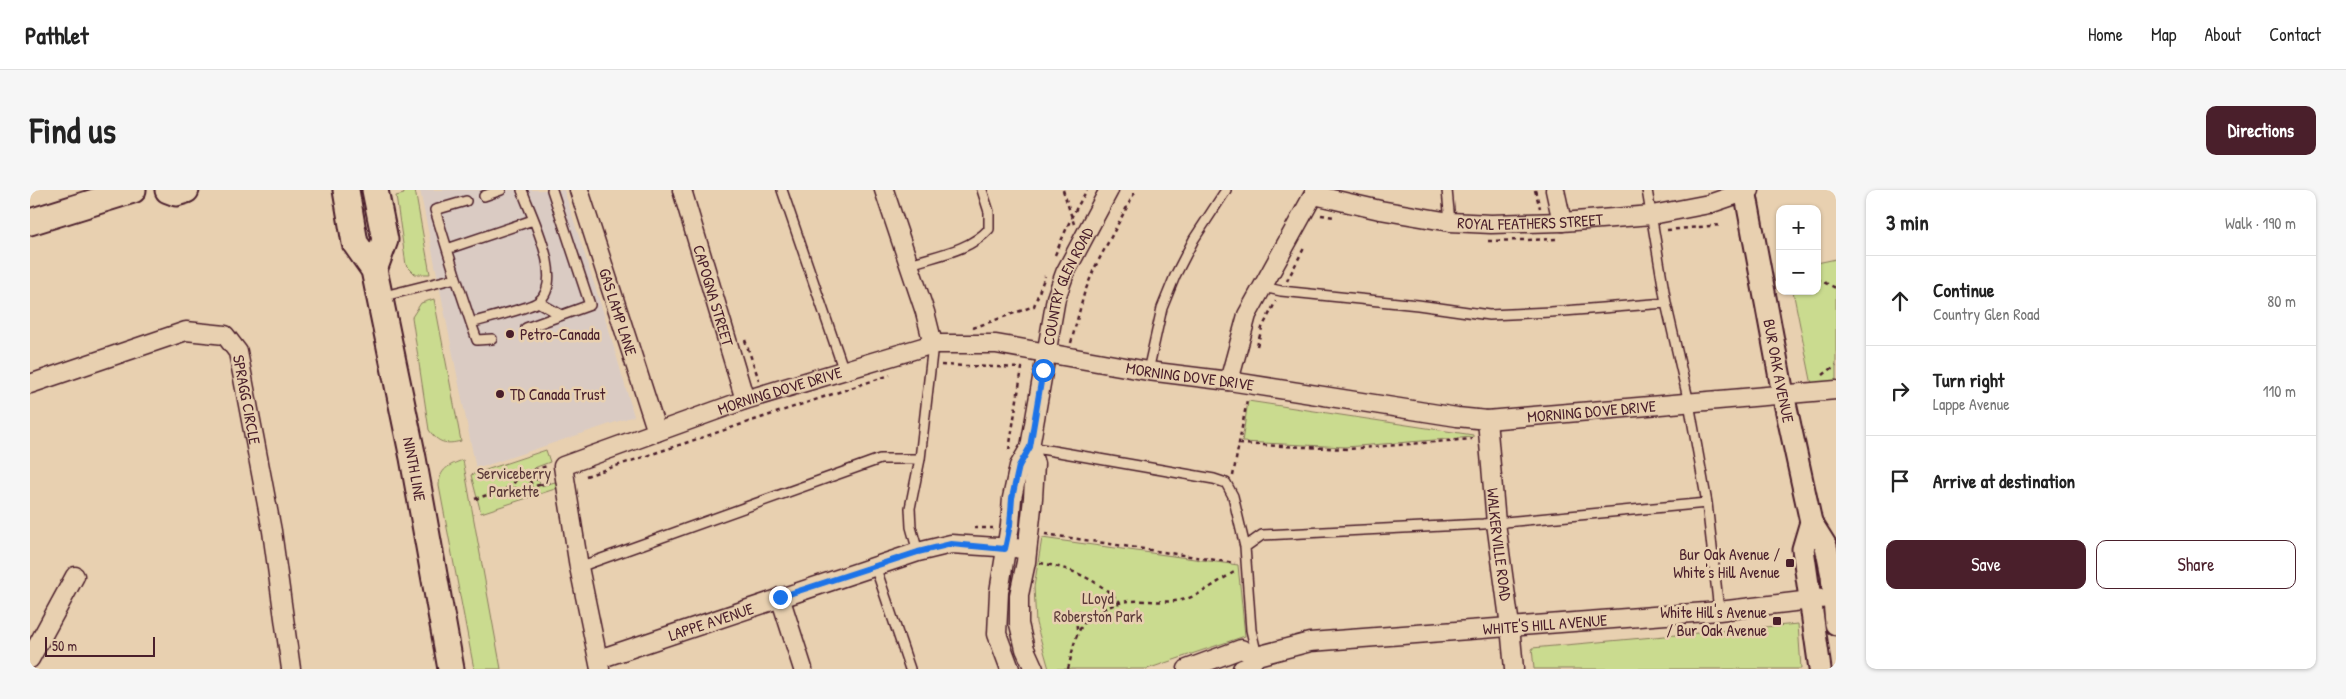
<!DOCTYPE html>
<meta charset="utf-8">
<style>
:root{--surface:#fff;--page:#f6f6f6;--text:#222;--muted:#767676;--line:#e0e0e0;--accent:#4a1f2b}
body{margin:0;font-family:"Patrick Hand",sans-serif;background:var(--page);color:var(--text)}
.controls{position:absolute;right:15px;top:15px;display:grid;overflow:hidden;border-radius:10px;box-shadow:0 1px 4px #0004}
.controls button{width:45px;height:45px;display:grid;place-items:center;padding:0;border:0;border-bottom:1px solid var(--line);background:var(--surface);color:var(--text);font:25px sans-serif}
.scale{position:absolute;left:15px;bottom:12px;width:110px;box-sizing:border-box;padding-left:5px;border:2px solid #4a1f2b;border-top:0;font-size:14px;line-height:18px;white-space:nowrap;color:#4a1f2b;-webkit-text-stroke:4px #e8d0b0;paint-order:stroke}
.stop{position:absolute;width:15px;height:15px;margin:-11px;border:4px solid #1a73e8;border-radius:50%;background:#fff}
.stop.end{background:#1a73e8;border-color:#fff;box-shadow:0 1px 5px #0008}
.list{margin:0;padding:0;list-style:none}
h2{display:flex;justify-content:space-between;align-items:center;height:65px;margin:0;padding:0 20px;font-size:21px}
h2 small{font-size:16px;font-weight:400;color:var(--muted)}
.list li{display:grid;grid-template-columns:32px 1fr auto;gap:15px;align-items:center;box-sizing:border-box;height:90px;padding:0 20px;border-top:1px solid var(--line)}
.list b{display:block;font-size:19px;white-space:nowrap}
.list p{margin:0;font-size:16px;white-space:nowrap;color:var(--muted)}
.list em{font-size:16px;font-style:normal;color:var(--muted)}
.actions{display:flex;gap:10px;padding:15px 20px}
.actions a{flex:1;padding:11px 0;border:1px solid var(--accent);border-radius:10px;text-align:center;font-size:18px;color:var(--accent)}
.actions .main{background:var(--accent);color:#fff}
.icon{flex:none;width:28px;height:28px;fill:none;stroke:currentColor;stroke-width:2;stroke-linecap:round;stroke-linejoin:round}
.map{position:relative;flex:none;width:1806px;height:479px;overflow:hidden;border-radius:10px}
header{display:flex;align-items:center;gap:30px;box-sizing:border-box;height:70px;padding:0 25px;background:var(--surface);border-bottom:1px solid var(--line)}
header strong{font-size:24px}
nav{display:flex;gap:28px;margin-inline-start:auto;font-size:18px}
.intro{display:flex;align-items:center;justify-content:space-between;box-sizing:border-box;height:120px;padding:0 30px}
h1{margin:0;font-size:35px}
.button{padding:12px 22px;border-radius:10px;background:var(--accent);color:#fff;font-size:18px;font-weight:700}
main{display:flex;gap:30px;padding:0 30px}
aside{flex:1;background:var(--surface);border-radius:10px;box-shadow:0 1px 4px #0004}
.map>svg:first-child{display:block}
</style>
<header>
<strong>Pathlet</strong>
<nav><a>Home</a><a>Map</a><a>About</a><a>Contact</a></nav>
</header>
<div class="intro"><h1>Find us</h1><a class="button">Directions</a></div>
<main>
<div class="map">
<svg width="1806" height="479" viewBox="0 0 1806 479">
<rect width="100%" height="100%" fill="#e8d0b0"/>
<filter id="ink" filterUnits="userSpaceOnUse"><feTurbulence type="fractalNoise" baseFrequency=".02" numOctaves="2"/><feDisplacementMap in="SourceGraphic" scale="10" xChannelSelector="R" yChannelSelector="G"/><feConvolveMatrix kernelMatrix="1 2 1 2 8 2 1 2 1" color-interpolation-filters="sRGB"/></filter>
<g filter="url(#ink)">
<path fill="#dacbc3" d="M390 0H534L578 137 604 226 446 279Z"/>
<path fill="#cadb8f" stroke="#8a7d5d" d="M373 0H385L400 84H385L376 75 366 6 374 4Z
M1806 69V192L1782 195 1763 101H1787V73Z
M404 109 431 251C416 255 408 253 399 240L382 127 391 113Z
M1218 211 1443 245V247L1315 257 1212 252Z
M516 260 520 272 504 278 511 296 525 292 528 298 451 323 441 285Z
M433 270 471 479H444L409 296C409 279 419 275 433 270Z
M1012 348 1208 375 1215 446 1117 479H1019L1006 433 1004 397Z
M1768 434 1771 479H1504L1502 458Z"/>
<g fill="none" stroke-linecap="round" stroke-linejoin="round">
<defs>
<path id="service" d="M752 0 814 181
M1417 0 1420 32
M1617 0 1636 113 1659 213 1677 313 1689 421
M454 6 471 0
M417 59 503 30
M880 74C907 65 939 61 959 39V22L952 0
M426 88 405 20 436 11
M1233 97 1251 101 1388 115 1459 125 1521 122 1636 113
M350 107 426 88 441 133C454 129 500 118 508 112 536 91 501 26 492 0
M508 112 531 125
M441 133 447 150 462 149
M496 138 560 115 522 0
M1118 181 1132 118 1145 86 1164 49 1196 0
M1000 257 1184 289 1196 293 1203 306 1215 357 1221 440 1227 466
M1215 357 1232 345 1453 334 1677 313
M888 362 881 337 880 318 890 269 903 154
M845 376 880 479
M549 377 850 269H890"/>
<g id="minor">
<path id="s1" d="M549 0 627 242"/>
<path id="s2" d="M652 0 715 210"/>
<path d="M854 0 895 122 903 154"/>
<path d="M1525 0 1532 32"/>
<path id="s3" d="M1284 5 1350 20 1420 32 1461 34 1532 32 1622 25 1679 14 1720 0"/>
<path d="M1199 191 1217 125 1286 0"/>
<path id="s4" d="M0 194 156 141 195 145 208 162 242 341 261 479"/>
<path id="s5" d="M1457 230 1466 333 1480 436 1484 479"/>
<path d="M1000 257 1005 274 1003 308 996 372 989 405V434L995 459 1004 479"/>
<path d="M750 407 773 479"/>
<path d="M0 469 45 386"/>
<path id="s6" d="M569 469 888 362 921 354 997 359"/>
<path id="s7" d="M570 479 549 377 533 276 715 210 903 154H966L1118 181 1199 191 1427 227 1457 230 1806 200"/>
<path id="s8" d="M980 479 967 444 969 402 980 335 982 308 989 276 1000 257 1026 108 1035 83 1079 0"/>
<path d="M1157 479 1211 459 1227 466"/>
<path id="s9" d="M1212 479 1218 477 1227 466 1280 452 1689 421 1806 407"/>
</g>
<g id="tertiary">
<path id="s10" d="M1715 0 1753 204 1781 332 1796 356 1802 386 1806 434"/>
<path d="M1781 332 1773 359 1790 479"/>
</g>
<g id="secondary">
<path d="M138 0 146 3 156 0"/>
<path id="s11" d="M316 0 325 53 344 80 383 268 421 479"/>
<path d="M0 32 103 0"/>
<path d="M344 80 355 50 345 0"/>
</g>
</defs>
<use href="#service" stroke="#4a1f2b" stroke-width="12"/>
<use href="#minor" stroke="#4a1f2b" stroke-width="21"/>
<use href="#tertiary" stroke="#4a1f2b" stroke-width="25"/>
<use href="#secondary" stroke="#4a1f2b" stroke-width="29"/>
<path stroke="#4a1f2b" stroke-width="2.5" stroke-dasharray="4 4" stroke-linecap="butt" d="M1033 0 1044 34
M1505 0 1510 18
M1291 25 1304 27
M1637 40 1691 35
M1458 51 1530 49
M1025 65 1042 26 1057 0
M1787 89 1806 98
M1257 91 1274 58
M943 138 1004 116 1015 86
M715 150 729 190
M1041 153 1054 104 1064 79 1106 0
M1227 156 1232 138 1246 111
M911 175 992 178 979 260
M1793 185 1806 175
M1209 254 1318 259 1442 249
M504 280 517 276
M497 283 503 298
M556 286 860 185
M1203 286 1217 210
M509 295 520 292
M445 309 481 297 490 300 509 295 504 280 488 287 481 297
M944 338H963
M1015 344 1205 373
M1010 373C1041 378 1068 390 1090 412
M1047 439 1046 424 1050 421 1061 426
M1038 479C1046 449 1045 431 1076 418 1085 414 1093 411 1102 411 1121 410 1137 414 1156 409 1173 404 1191 389 1206 381"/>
<use href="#service" stroke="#e8d0b0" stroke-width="9"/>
<use href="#minor" stroke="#e8d0b0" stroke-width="18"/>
<use href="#tertiary" stroke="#e8d0b0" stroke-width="21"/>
<use href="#secondary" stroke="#e8d0b0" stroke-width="25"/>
</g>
</g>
<g fill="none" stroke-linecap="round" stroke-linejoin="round" filter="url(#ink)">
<path stroke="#1a73e8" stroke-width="6" d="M750 407 888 362 921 354 975 359 980 335 982 308 989 276 1000 257 1013 180"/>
</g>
<g fill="#4a1f2b" stroke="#e8d0b0" stroke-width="2">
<circle cx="480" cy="144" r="5"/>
<circle cx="470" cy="204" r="5"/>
<rect x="1755" y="368" width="10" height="10" rx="2.5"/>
<rect x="1742" y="426" width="10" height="10" rx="2.5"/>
</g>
<g text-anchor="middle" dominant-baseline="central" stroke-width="5" stroke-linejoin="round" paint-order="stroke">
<g font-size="16" fill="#4a1f2b" stroke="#e8d0b0">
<text stroke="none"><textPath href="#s3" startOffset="219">ROYAL FEATHERS STREET</textPath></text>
<text stroke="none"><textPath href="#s8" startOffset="395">COUNTRY GLEN ROAD</textPath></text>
<text stroke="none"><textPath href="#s2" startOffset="110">CAPOGNA STREET</textPath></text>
<text stroke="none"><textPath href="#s1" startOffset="128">GAS LAMP LANE</textPath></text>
<text stroke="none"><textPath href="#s10" startOffset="184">BUR OAK AVENUE</textPath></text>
<text stroke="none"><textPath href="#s7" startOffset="856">MORNING DOVE DRIVE</textPath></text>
<text stroke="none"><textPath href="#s7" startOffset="436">MORNING DOVE DRIVE</textPath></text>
<text stroke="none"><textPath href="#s4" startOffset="274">SPRAGG CIRCLE</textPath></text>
<text stroke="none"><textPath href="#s7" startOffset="1261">MORNING DOVE DRIVE</textPath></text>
<text stroke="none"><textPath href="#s11" startOffset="290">NINTH LINE</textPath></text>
<text stroke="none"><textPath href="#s5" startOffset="125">WALKERVILLE ROAD</textPath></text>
<text stroke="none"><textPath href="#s6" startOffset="118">LAPPE AVENUE</textPath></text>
<text stroke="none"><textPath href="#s9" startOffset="311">WHITE'S HILL AVENUE</textPath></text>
</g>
<g font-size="16" fill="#4a1f2b" stroke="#e8d0b0" text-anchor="start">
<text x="490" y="144">Petro-Canada</text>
<text x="480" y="204">TD Canada Trust</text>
<text x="1750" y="364" text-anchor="end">Bur Oak Avenue /<tspan x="1750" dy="18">White's Hill Avenue</tspan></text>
<text x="1737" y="422" text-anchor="end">White Hill's Avenue<tspan x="1737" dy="18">/ Bur Oak Avenue</tspan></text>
</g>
<g font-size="16" fill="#5d3b3a" stroke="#e8d0b0">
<text x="484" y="283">Serviceberry<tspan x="484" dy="18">Parkette</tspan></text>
<text x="1068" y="408">LLoyd<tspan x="1068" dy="18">Roberston Park</tspan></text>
</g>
</g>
</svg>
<div class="controls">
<button>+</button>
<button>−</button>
</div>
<div class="scale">50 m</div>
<div class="stop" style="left:1013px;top:180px"></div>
<div class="stop end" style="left:750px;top:407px"></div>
</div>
<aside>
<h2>3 min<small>Walk · 190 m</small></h2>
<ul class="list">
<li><svg class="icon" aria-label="ahead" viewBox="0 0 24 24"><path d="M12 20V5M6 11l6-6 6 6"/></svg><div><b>Continue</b><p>Country Glen Road</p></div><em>80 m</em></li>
<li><svg class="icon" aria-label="right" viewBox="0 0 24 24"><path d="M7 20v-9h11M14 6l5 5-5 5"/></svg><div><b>Turn right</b><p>Lappe Avenue</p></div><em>110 m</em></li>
<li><svg class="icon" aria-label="arrive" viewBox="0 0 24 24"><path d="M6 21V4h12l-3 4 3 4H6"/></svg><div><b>Arrive at destination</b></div></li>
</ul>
<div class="actions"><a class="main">Save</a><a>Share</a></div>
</aside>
</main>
